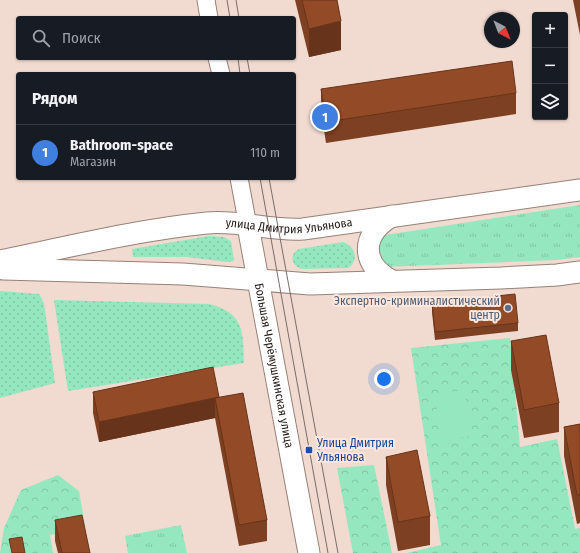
<!DOCTYPE html>
<html lang="ru">
<meta charset="utf-8">
<style>
:root{--surface:#171b24;--page:#20242c;--text:#f1f3f6;--muted:#9ea1a6;--line:#363941;--accent:#1a73e8}
body{margin:0;font-family:"Fira Sans Condensed",sans-serif;background:var(--page);color:var(--text)}
.controls{position:absolute;right:12px;top:12px;display:grid;overflow:hidden;border-radius:4px;box-shadow:0 1px 3px #0004}
.controls button{width:36px;height:36px;display:grid;place-items:center;padding:0;border:0;border-bottom:1px solid var(--line);background:var(--surface);color:var(--text);font:20px sans-serif}
.compass{position:absolute;left:484px;top:12px;width:36px;height:36px;border-radius:50%;background:var(--surface);box-shadow:0 1px 3px #0004;rotate:138deg}
.you{position:absolute;left:384px;top:379px;width:14px;height:14px;margin:-10px;border:3px solid #fff;border-radius:50%;background:#1a73e8;box-shadow:0 0 0 6px #1a73e833}
.badge{display:grid;place-items:center;width:26px;height:26px;border-radius:50%;background:var(--accent);color:#fff;font-size:13px;font-weight:700}
.pin{position:absolute;translate:-50% -50%;border:2px solid #fff;box-shadow:0 1px 4px #0006}
.list{margin:0;padding:0;list-style:none}
h2{display:flex;justify-content:space-between;align-items:center;height:52px;margin:0;padding:0 16px;font-size:17px}
h2 small{font-size:13px;font-weight:400;color:var(--muted)}
.list li{display:grid;grid-template-columns:26px 1fr auto;gap:12px;align-items:center;box-sizing:border-box;height:56px;padding:0 16px;border-top:1px solid var(--line)}
.list b{display:block;font-size:15px;white-space:nowrap}
.list p{margin:0;font-size:13px;white-space:nowrap;color:var(--muted)}
.list em{font-size:13px;font-style:normal;color:var(--muted)}
.icon{flex:none;width:22px;height:22px;fill:none;stroke:currentColor;stroke-width:2;stroke-linecap:round;stroke-linejoin:round}
.map{position:relative;flex:none;width:580px;height:553px;overflow:hidden}
.search{position:absolute;background:var(--surface);box-shadow:0 1px 3px #0004;left:16px;top:16px;width:280px;height:44px;display:flex;align-items:center;gap:10px;box-sizing:border-box;padding:0 14px;border-radius:4px;color:var(--muted);font-size:15px}
.panel{position:absolute;background:var(--surface);box-shadow:0 1px 3px #0004;left:16px;top:72px;width:280px;height:108px;border-radius:4px}
.map>svg:first-child{display:block}
</style>
<div class="map">
<svg width="580" height="553" viewBox="0 0 580 553">
<defs>
<pattern id="grass-dots" width="8" height="8" patternUnits="userSpaceOnUse"><rect width="8" height="8" fill="#95e7bf"/><path d="M2 2h.1M6 6h.1" fill="none" stroke="#80c6a3" stroke-width="1.8" stroke-linecap="round"/></pattern>
<pattern id="forest-crowns" width="20" height="18" patternUnits="userSpaceOnUse"><rect width="20" height="18" fill="#95e7bf"/><path d="M2 6a3 3 0 1 1 6 0M12 15a3 3 0 1 1 6 0" fill="none" stroke="#80c6a3"/></pattern>
<pattern id="park-tufts" width="24" height="20" patternUnits="userSpaceOnUse"><rect width="24" height="20" fill="#95e7bf"/><path d="M3 7l-1-3M5 7V3M7 7l1-3M15 17l-1-3M17 17v-4M19 17l1-3" fill="none" stroke="#80c6a3"/></pattern>
</defs>
<rect width="100%" height="100%" fill="#f1dad0"/>
<path fill="url(#grass-dots)" d="M209 236 224 237 231 241 234 261 227 262 187 257H133L132 249Z
M343 242C355 246 360 260 348 268L302 269C291 266 289 254 299 249Z
M0 291 39 294 44 303 55 383 0 398Z
M54 300 209 304C244 313 243 330 244 363L68 391Z"/>
<path fill="url(#forest-crowns)" d="M510 338 520 447 557 439 575 529 580 528V553H407L441 545 411 348Z
M374 465 392 553H353L337 468Z
M58 475 79 491 85 526 50 535 53 553H0L4 528 21 490Z"/>
<path fill="url(#park-tufts)" d="M580 205V257L557 260 384 267 374 241 379 236Z
M181 525 187 553H128L125 536Z"/>
<path fill="#95e7bf" d="M465 390 470 436 440 440 435 393Z"/>
<g fill="none" stroke-linecap="round" stroke-linejoin="round">
<defs>
<path id="minor" d="M206 0 209 18
M217 58 221 74
M239 178 248 226"/>
<g id="major">
<path d="M392 216C361 234 360 264 392 281"/>
<path id="s1" d="M248 226 309 553"/>
<path id="s2" d="M0 261C68 247 137 230 207 223 239 220 271 231 303 229L580 190"/>
<path d="M3 269 183 274 310 284 501 278 557 275 580 272"/>
</g>
</defs>
<use href="#minor" stroke="#968178" stroke-width="19"/>
<use href="#major" stroke="#968178" stroke-width="23"/>
<use href="#minor" stroke="#fff" stroke-width="17"/>
<use href="#major" stroke="#fff" stroke-width="21"/>
<path stroke="#7c6d67" stroke-width="1" d="M227 0 230 18
M236 0 239 18
M238 58 240 74
M247 58 250 74
M260 178 328 553
M269 178 338 553"/>
</g>
<path fill="#7e4022" d="M295 0H337L341 50 309 57Z
M573 0H580V35Z
M321 89 516 93V114L326 143 321 110Z
M432 303 518 323V331L435 340 432 312Z
M511 341 559 403V432L524 438 511 370Z
M93 392 219 398 267 520V541L239 546 215 418 99 442 93 413Z
M580 424V523L577 524 564 456V427Z
M386 457 430 516V545L398 551 386 485Z
M55 520 90 553H58L55 541Z"/>
<path fill="#67341b" d="M341 21V50L309 57V29Z
M219 397V418L215 398V418L99 442V422Z"/>
<path fill="#934b27" stroke="#67341b" d="M302 0H337L341 21 309 29Z
M512 61 516 93 326 122 321 89Z
M515 294 518 323 435 332 432 303Z
M546 335 559 403 524 410 511 341Z
M213 367 219 397 99 422 93 392Z
M243 393 267 520 239 525 215 398Z
M580 424V495H577L564 427Z
M417 450 430 516 398 522 386 457Z
M82 515 90 553H62L55 520Z
M22 537 25 553H12L9 539Z"/>
<circle fill="#5c6f8a" stroke="#ffe7dd" stroke-width="1.5" cx="508" cy="308" r="4"/>
<rect fill="#1a4fb4" stroke="#ffe7dd" stroke-width="1.5" x="305" y="446" width="8" height="8" rx="2"/>
<g text-anchor="middle" dominant-baseline="central" stroke-width="4" stroke-linejoin="round" paint-order="stroke">
<g font-size="12" fill="#211916" stroke="#ffe7dd">
<text stroke="none"><textPath href="#s2" startOffset="293">улица Дмитрия Ульянова</textPath></text>
<text stroke="none"><textPath href="#s1" startOffset="142">Большая Черёмушкинская улица</textPath></text>
</g>
<g font-size="12" fill="#4e5e75" stroke="#ffe7dd" text-anchor="end">
<text x="500" y="301">Экспертно-криминалистический<tspan x="500" dy="14">центр</tspan></text>
</g>
<g font-size="12" fill="#164399" stroke="#ffe7dd" text-anchor="start">
<text x="317" y="443">Улица Дмитрия<tspan x="317" dy="14">Ульянова</tspan></text>
</g>
</g>
</svg>
<div class="controls">
<button>+</button>
<button>−</button>
<button><svg class="icon" aria-label="layers" viewBox="0 0 24 24"><path d="M12 4l9 5-9 5-9-5zM3 14l9 5 9-5"/></svg></button>
</div>
<svg class="compass" viewBox="-18 -18 36 36"><path d="M0-13l5 13h-10z" fill="#e53935"/><path d="M0 13l5-13h-10z" fill="#9ea1a6"/></svg>
<div class="you"></div>
<div class="pin badge" style="left:325px;top:117px;background:#3f7fe0">1</div>
<div class="search"><svg class="icon" aria-label="search" viewBox="0 0 24 24"><circle cx="10" cy="10" r="6"/><path d="M15 15l6 6"/></svg>Поиск</div>
<section class="panel">
<h2>Рядом<small></small></h2>
<ul class="list">
<li><span class="badge" style="background:#3f7fe0">1</span><div><b>Bathroom-space</b><p>Магазин</p></div><em>110 m</em></li>
</ul>
</section>
</div>
